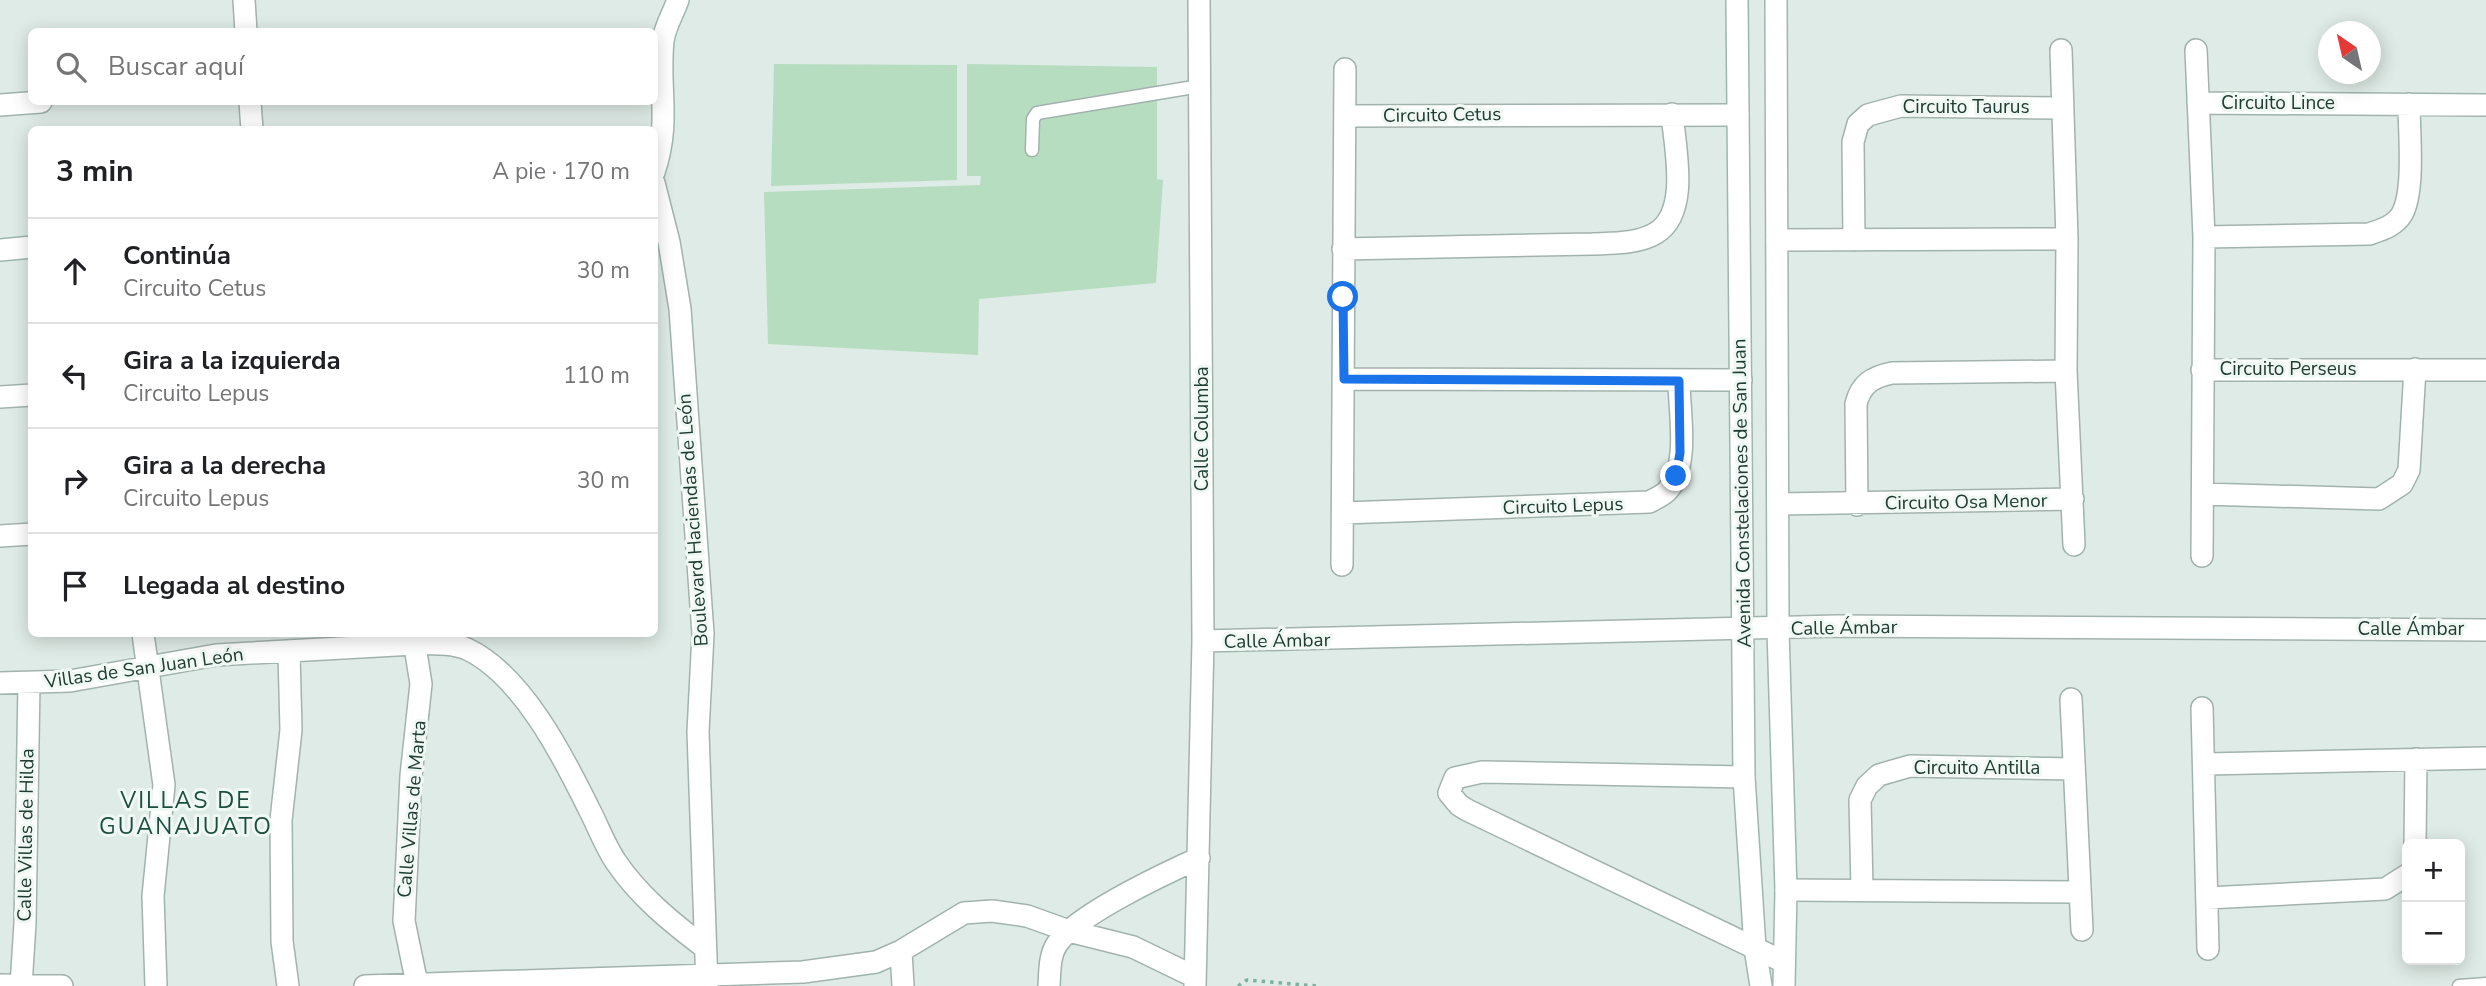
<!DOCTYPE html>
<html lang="es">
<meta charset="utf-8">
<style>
:root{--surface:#fff;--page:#f6f6f6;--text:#202124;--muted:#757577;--line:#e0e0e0}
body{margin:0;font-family:"Nunito Sans",sans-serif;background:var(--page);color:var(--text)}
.controls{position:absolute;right:21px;bottom:21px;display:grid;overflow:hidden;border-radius:10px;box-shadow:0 4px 18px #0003}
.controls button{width:63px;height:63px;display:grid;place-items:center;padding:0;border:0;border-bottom:2px solid var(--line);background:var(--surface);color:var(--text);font:35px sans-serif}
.compass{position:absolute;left:2318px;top:21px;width:63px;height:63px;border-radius:50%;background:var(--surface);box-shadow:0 4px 18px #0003;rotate:326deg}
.stop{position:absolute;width:21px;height:21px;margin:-16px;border:5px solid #1a73e8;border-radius:50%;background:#fff}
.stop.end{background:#1a73e8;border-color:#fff;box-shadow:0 2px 7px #0008}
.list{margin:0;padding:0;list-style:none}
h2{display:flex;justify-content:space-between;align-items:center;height:91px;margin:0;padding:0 28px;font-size:30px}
h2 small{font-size:23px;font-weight:400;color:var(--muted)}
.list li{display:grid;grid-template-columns:46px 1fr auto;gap:21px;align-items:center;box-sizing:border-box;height:105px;padding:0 28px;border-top:2px solid var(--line)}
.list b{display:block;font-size:26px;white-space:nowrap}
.list p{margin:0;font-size:23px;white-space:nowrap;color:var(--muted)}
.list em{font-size:23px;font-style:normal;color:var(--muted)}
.icon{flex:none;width:38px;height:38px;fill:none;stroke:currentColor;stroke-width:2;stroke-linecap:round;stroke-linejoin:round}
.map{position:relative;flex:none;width:2486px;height:986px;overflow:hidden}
.search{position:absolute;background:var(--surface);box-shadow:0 4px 18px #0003;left:28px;top:28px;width:630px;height:77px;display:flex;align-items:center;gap:18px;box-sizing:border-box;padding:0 24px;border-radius:10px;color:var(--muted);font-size:26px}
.panel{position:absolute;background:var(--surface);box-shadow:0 4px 18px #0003;left:28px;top:126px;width:630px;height:511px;border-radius:10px}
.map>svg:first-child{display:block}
</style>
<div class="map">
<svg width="2486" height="986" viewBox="0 0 2486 986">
<rect width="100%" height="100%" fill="#dfebe6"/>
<path fill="#b7ddc1" d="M774 64 957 65V180L771 186Z
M967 64 1157 67V179L1163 180 1156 283 979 299 978 355 768 344 764 192 980 185 981 176H967Z"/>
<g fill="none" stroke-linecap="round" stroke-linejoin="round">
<defs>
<path id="lane" d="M1032 150 1033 119 1037 113 1200 86
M2459 986 2486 984"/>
<path id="street" d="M244 0 246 32
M2061 50 2067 239 2066 371 2074 545
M2196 50 2204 237 2202 556
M250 102 252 130
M2198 103 2486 105
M0 105 41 102
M1345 116 1738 115
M654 183 669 242 680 309 703 634 698 732 707 986
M2204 237 2369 234C2381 230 2395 226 2402 214 2415 191 2409 132 2409 104
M1777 240 2067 239
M1854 240 1853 142 1858 124 1868 115 1901 106 2062 108
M1343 249 1592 244C1612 243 1638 244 1656 233 1690 212 1675 148 1672 114
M2202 370H2486
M1344 379 1741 380
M0 397 32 395
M2203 494 2379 499 2402 484 2409 470 2415 369
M1778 504 2073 499
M1857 505 1856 404C1861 384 1872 377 1892 373L2066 371
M1343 513 1649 502C1655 499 1664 495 1668 490 1690 464 1679 412 1679 381
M0 536 32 534
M1342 565 1345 69
M143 634 164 785 153 896 156 986
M413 634 421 684 411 776 404 921 417 984
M1203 641 1837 626 2486 630
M0 683 70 681 216 655 414 644C432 644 451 642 467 649 522 675 563 756 589 809 598 826 605 846 616 862 639 896 671 922 704 947
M2071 699 2082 930
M2202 708 2208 949
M2206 764 2486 758
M1744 777 1482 772 1455 778 1449 793 1459 805 1467 810 1784 962
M2415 844 2416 759
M1862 889 1860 800 1867 786 1879 775 1910 766 2074 769
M1786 890 2080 892
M2207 898 2385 889 2407 875
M901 951 903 986
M0 985 62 986
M21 986 25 923 29 683
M288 986 282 941 281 820 291 730 289 653
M365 986 803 972 876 962 901 951 964 913 992 911 1027 916 1069 931 1133 947 1195 977
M1049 986C1050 972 1049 956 1057 944 1076 915 1166 873 1199 858
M1195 986 1203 641 1199 0"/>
<path id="secondary" d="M1737 0 1744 777 1755 948 1761 986
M1776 0 1778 630 1786 890 1784 986
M654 172C671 122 658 88 663 41 665 26 673 14 678 0
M0 250 32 247"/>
</defs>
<use href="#lane" stroke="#a2b3ad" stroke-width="15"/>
<use href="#street" stroke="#a2b3ad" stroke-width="24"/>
<use href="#secondary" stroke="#9eb7ae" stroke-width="24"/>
<path stroke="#7fb0a0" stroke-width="3.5" stroke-dasharray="3.5 5" stroke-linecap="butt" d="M1238 986 1247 980 1317 986"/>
<use href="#lane" stroke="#fff" stroke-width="12"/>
<use href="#street" stroke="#fff" stroke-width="21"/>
<use href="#secondary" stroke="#fff" stroke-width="21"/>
</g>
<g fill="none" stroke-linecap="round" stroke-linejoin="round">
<path stroke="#1a73e8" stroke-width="9" d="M1343 297 1344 379 1679 381 1680 453 1676 476"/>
</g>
<g text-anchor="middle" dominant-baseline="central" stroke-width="6" stroke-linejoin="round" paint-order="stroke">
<g font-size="19" fill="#203c34" stroke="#f0f8f4">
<text x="2278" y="103">Circuito Lince</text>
<text x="1966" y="107">Circuito Taurus</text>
<text transform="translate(1442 115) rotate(-1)">Circuito Cetus</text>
<text x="2288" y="369">Circuito Perseus</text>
<text transform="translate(1202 429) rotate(-90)">Calle Columba</text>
<text transform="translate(1742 493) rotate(-91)">Avenida Constelaciones de San Juan</text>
<text transform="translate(1966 502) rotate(-1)">Circuito Osa Menor</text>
<text transform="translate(1563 506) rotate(-2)">Circuito Lepus</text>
<text transform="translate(693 520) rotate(-94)">Boulevard Haciendas de León</text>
<text transform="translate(1844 628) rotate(-1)">Calle Ámbar</text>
<text x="2411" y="629">Calle Ámbar</text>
<text transform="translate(1277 641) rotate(-1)">Calle Ámbar</text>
<text transform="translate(144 668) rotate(-8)">Villas de San Juan León</text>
<text x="1977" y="768">Circuito Antilla</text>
<text transform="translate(412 809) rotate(-85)">Calle Villas de Marta</text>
<text transform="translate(26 835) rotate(-89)">Calle Villas de Hilda</text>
</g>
<g font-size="23" letter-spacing="2" fill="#1b4e41" stroke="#f0f8f4">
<text x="186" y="800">VILLAS DE<tspan x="186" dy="26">GUANAJUATO</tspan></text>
</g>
</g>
</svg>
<div class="controls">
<button>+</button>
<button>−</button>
</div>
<svg class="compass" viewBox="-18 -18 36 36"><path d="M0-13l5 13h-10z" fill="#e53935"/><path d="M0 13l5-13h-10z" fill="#757577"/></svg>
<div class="stop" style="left:1343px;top:297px"></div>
<div class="stop end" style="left:1676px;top:476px"></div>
<div class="search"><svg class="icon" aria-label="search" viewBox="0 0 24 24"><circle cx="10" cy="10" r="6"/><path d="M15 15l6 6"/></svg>Buscar aquí</div>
<section class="panel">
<h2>3 min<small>A pie · 170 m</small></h2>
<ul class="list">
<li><svg class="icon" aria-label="ahead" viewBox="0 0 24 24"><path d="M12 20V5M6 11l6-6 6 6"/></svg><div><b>Continúa</b><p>Circuito Cetus</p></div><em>30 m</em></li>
<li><svg class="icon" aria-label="left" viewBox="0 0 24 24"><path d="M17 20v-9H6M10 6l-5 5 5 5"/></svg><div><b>Gira a la izquierda</b><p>Circuito Lepus</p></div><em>110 m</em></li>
<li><svg class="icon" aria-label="right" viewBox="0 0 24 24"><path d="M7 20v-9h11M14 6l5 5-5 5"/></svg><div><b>Gira a la derecha</b><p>Circuito Lepus</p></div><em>30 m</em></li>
<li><svg class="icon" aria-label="arrive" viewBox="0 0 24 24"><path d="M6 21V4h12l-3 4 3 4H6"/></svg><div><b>Llegada al destino</b></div></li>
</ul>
</section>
</div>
